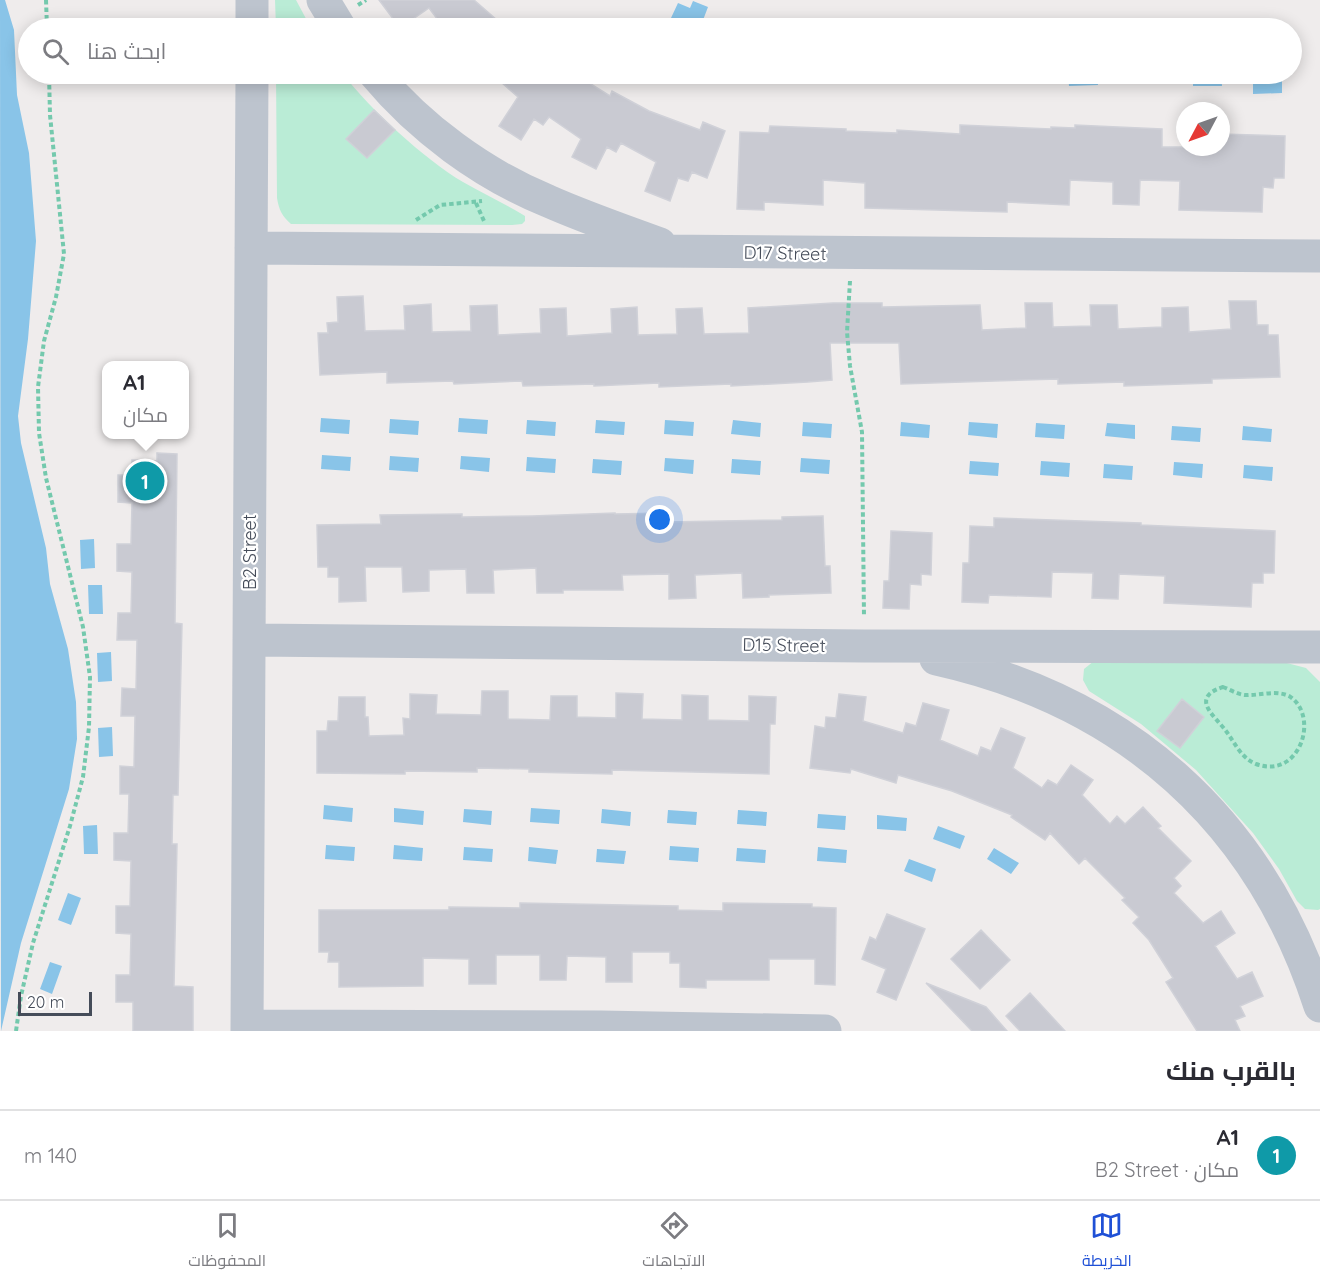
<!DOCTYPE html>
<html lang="ar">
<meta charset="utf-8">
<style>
:root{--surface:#fff;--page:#f7f7f7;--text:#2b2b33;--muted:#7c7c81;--line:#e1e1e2;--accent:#1f50d6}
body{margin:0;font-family:Quicksand,Cairo,sans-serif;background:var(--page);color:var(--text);direction:rtl}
.compass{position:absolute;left:1176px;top:102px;width:54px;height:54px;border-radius:50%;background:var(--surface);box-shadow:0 3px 15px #0003;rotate:229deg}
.scale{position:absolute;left:18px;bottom:15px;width:74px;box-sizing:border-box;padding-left:6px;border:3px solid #454c59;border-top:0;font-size:16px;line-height:21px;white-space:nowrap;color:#454c59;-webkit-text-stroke:4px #fff;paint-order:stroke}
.you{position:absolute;left:660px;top:520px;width:21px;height:21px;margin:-15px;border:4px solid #fff;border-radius:50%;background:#1a73e8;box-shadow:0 0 0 9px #1a73e833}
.badge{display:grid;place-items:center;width:39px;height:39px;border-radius:50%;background:var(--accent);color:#fff;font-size:20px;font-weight:700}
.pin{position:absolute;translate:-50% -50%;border:3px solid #fff;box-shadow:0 2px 6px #0006}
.popup{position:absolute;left:102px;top:361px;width:87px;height:78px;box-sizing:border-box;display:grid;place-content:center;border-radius:12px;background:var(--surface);filter:drop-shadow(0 2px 4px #0005);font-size:20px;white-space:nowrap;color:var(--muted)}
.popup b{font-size:22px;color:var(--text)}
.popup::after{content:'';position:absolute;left:50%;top:100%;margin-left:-12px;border:12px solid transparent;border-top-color:var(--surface)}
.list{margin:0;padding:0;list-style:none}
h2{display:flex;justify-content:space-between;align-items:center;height:78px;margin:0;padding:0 24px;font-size:26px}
h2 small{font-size:20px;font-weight:400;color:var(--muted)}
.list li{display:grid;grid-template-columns:39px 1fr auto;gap:18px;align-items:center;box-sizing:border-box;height:90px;padding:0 24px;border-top:2px solid var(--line)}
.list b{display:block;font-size:22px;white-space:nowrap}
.list p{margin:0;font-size:20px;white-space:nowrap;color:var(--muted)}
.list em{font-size:20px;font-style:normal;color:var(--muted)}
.icon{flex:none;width:33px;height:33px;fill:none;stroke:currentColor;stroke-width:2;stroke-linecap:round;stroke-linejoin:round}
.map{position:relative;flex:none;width:1320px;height:1031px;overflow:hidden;direction:ltr}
.search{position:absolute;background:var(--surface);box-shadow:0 3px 15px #0003;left:18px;right:18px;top:18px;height:66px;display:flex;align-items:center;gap:15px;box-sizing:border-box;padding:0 21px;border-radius:33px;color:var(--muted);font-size:22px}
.sheet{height:168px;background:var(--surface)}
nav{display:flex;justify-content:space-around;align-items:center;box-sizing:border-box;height:84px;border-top:2px solid var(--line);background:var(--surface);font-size:16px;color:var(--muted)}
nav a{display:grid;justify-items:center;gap:3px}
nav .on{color:var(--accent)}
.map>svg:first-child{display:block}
</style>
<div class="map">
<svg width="1320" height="1031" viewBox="0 0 1320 1031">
<rect width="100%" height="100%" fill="#efecec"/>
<path fill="#baecd6" d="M275 0H296L311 28H276Z
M276 74H343C370 109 424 159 463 182 482 193 501 202 520 213L525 216V221L522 224 512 225 291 224C282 216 279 210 277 198Z
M1094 661 1283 662 1306 668 1320 682V909L1318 910 1305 909 1297 901 1279 869 1253 833 1196 770 1141 724 1089 691 1083 680 1084 669Z"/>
<path fill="#89c4e8" d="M0 0H5L14 30 17 95 29 153 36 241 28 339 18 416 21 443 46 548 50 584 68 649 76 702 77 739 69 789 21 943 1 1031Z
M693 1 708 7 700 28 671 18 678 3 690 8Z
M752 74H781V83L752 84Z
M802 74H846V81L802 80Z
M930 74H959V84H930Z
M1068 74H1097L1098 85 1069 86Z
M1193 74H1221L1222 86H1193Z
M1282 79V93L1253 94V80Z
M321 418 350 420 349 434 320 432Z
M459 418 488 420 487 434 458 432Z
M390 419 419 421 418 435 389 433Z
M527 420 556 422 555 436 526 434Z
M596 420 625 422 624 435 595 433Z
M665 420 694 422 693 436 664 434Z
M733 420 761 423 760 437 731 434Z
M803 422 832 424 831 438 802 436Z
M901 422 930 425 929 438 900 436Z
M969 422 998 424 997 438 968 435Z
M1036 423 1065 425 1064 439 1035 437Z
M1107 423 1135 425V439L1105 436Z
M1172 426 1201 428 1200 442 1171 440Z
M1243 426 1272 429 1271 442 1242 440Z
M322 455 351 457 350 471 321 469Z
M390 456 419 458 418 472 389 470Z
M461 456 490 458 489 472 460 469Z
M527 457 556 459 555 473 526 471Z
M665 458 694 460 693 474 664 471Z
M801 458 830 460 829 474 800 472Z
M593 459 622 461 621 475 592 473Z
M732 459 761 461 760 475 731 473Z
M970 461 999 463 998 476 969 474Z
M1041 461 1070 463 1069 477 1040 475Z
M1174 462 1203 464 1202 478 1173 475Z
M1104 464 1133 466 1132 480 1103 478Z
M1244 465 1273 467 1272 481 1243 478Z
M94 539 95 568 81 569 80 540Z
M88 585H102L103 614H89Z
M111 652 112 681 98 682 97 653Z
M112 727 113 756 99 757 98 728Z
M324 805 353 808 352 822 323 819Z
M394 808 424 811 423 825 394 822Z
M531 808 560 810 559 824 530 822Z
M464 809 492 811 491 825 463 822Z
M602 809 631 812 630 826 601 823Z
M668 810 697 812 696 825 667 823Z
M738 810 767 812 766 826 737 824Z
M818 814 846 816 845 830 817 828Z
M877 815 907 818 906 831 877 829Z
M97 825 98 854H84L83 826Z
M938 826 965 836 960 849 933 839Z
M326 845 355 847 354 861 325 859Z
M394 845 423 848 422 861 393 859Z
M670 846 699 848 698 862 669 860Z
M464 847 493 849 492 862 463 860Z
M529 847 558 850 556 864 528 861Z
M818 847 847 850 846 863 817 861Z
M737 848 766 850 765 863 736 861Z
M994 848 1019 863 1011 874 987 859Z
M597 849 626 851 624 864 596 862Z
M909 859 936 869 932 882 904 871Z
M68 893 81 898 71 925 58 920Z
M50 962 62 966 52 994 40 989Z"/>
<path fill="#c9cad2" stroke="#d0d1d8" stroke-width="1.5" d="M379 0H474L506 28H444L429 8 400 28Z
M492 74H575L610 96 612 91 649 111 700 130 703 122 725 131 707 178 692 172 688 181 678 178 670 201 645 191 656 162 621 143 616 152 607 147 596 169 572 157 581 139 549 117 543 125 534 119 521 140 499 126 518 97Z
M374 110 395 130 367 158 346 139Z
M960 125 1051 129V127L1075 128V125L1162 129V147H1221V134L1285 136 1284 178H1274L1273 188 1263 187 1262 212 1179 210 1180 181 1140 180 1139 205 1113 204V182L1070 180 1069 205 1007 202V212L865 208V183L823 180V205L764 202V210L737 209 740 132 769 133 770 126 846 129V131L897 133V130L960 134Z
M363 296 365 331 405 330 404 306 431 304 432 332 471 331 470 306 497 305 498 335 541 333 540 309 566 308 567 336 612 333 611 309 637 307 638 335 677 334 676 309 702 308 704 334 749 333 748 308 833 303H882V307L980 305 982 330 1026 328 1025 303H1052L1053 327 1091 326 1090 305H1117L1118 329 1162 327V308L1188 307 1189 332 1231 329 1229 301H1256L1257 325H1268V335H1278L1280 377 1212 379V383L1124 386V382L1058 384V379L901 384 899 343H830L832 380 808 382 731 386V384L659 387V383L594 386V384L523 386 522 381 454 384 453 381 387 383V372L320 375 318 333H328L327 323 338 322 337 297Z
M157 453 177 454 175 623 182 624 178 795H173L172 844H177L174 986 193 987V1031H133V1002H116V975H130L131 934 116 933V906H130L131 861 114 860V833H128L129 794H120V766L134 767 135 716H121L122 688 136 689 137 640H117L118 613H131L132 572 117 571V544H131L132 503 118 502V475H132V460L157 461Z
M615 513V514L664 513 665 522 782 520V517L823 516 825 566H830L831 593 769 595V597L743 598 742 573 695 575 696 598 669 599V574L622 575 623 590H563V593H537L536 568 493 570 494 593H467L466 569 429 570V591L403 592 402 567H365L366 601 339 602V577H328V567H318L317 525 381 524 380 515 462 514V517L532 516Z
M994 518 1141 523V525L1275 531 1274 573H1263V583H1252L1251 607 1164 603 1165 576 1119 574 1118 599 1092 598 1093 573 1052 572 1051 597 989 595 988 603 962 602 963 563H969L970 526 994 527Z
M891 531 932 533 931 575 921 574V585L910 584 909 609 883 608 884 581H889Z
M482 691H508V719L550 720 551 696H577V717L616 718V693L643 694 642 719 682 720V695L708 696V720L749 721V696L776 697 775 724H770L769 774 612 770V774L529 772V769L477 768V772L405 771V774L317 773V731H327L328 721H338L339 697H365V717H368L369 736 404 735 403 718 410 719V694L437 695 436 714 481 715Z
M839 694 866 697 863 721 903 733 906 723 916 726 923 703 949 710 940 740 978 756 981 747 991 751 1001 728 1025 738 1013 768 1042 788 1048 780 1057 785 1071 765 1093 780 1082 795 1110 824 1117 816 1125 824 1143 807 1161 826 1158 828 1191 861 1174 878 1181 886 1174 893 1203 923 1221 911 1235 933 1215 946 1237 979 1252 972 1263 996 1240 1006 1245 1016 1235 1020 1240 1031H1197L1166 982 1173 978 1149 940 1133 923 1139 917 1122 900 1125 898 1085 858 1079 864 1050 833 1045 840 1011 817 1012 815 952 791 898 775 896 783 851 769 850 773 810 768 815 726 825 728 826 717 836 718Z
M1182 699 1204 717 1180 748 1157 731Z
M520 903 678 906V910L723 911V903L812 904V907L836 908 835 985 815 984V959H769V980H706V988L680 987V963H670V952H632V982H606V957L567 956 566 980H540V955H496V984H469V959L423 958V986L339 987V962H328L329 952H319V910H449V907L520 908Z
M887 914 925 929 896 1000 877 992 886 969 862 959 870 937 876 940Z
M981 930 1010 960 980 989 951 959Z
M926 983 986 1007 1007 1031H972Z
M1030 993 1065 1031H1020L1006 1016Z"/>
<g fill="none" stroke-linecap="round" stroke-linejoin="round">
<path stroke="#74c9ad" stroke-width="4" stroke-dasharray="4.5 3" stroke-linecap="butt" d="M46 0 47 28
M358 5 366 0
M476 203 484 221
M416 220 440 205 482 201
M850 281 847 332 850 366 862 432 864 617
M1223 687C1231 690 1240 696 1249 695 1262 695 1276 690 1289 696 1320 715 1301 780 1256 764 1241 758 1235 743 1226 731 1215 716 1189 698 1223 687Z
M16 1031 21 996 33 943 70 826 83 777 89 727 90 677 83 627 46 478 39 433 38 387 44 341 56 297 64 254 50 115 49 74"/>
<path stroke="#bdc4ce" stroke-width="33" d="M323 0 340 28
M252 28V0
M375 74C420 128 482 174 548 201 584 217 622 230 660 244
M251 248 1320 256
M249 640 864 646 1320 647
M936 659C1126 701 1260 820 1320 1006
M247 1026 601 1027 825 1031
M247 1031 252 74"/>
</g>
<g text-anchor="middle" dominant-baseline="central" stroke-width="4.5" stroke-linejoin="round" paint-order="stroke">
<g font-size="18" fill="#454c59" stroke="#fff">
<text transform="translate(785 253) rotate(1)">D17 Street</text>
<text transform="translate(249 552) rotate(-90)">B2 Street</text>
<text transform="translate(784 645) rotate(1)">D15 Street</text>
</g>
</g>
</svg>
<svg class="compass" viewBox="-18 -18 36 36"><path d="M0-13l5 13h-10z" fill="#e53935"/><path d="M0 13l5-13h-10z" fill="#7c7c81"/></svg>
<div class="scale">20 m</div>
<div class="you"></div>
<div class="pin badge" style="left:145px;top:481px;background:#0f9aa8">1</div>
<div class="popup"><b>A1</b>مكان</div>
<div class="search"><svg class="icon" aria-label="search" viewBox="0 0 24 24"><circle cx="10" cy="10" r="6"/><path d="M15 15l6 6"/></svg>ابحث هنا</div>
</div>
<section class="sheet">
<h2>بالقرب منك<small></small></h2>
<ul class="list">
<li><span class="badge" style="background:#0f9aa8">1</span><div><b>A1</b><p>مكان · B2 Street</p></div><em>140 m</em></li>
</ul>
</section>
<nav>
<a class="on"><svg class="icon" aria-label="map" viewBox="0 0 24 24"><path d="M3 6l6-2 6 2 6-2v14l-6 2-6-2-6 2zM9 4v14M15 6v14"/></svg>الخريطة</a>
<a><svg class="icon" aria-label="directions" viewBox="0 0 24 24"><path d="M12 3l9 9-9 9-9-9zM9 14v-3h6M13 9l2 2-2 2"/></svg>الاتجاهات</a>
<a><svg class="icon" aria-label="saved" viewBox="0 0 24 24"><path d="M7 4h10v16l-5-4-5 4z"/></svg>المحفوظات</a>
</nav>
